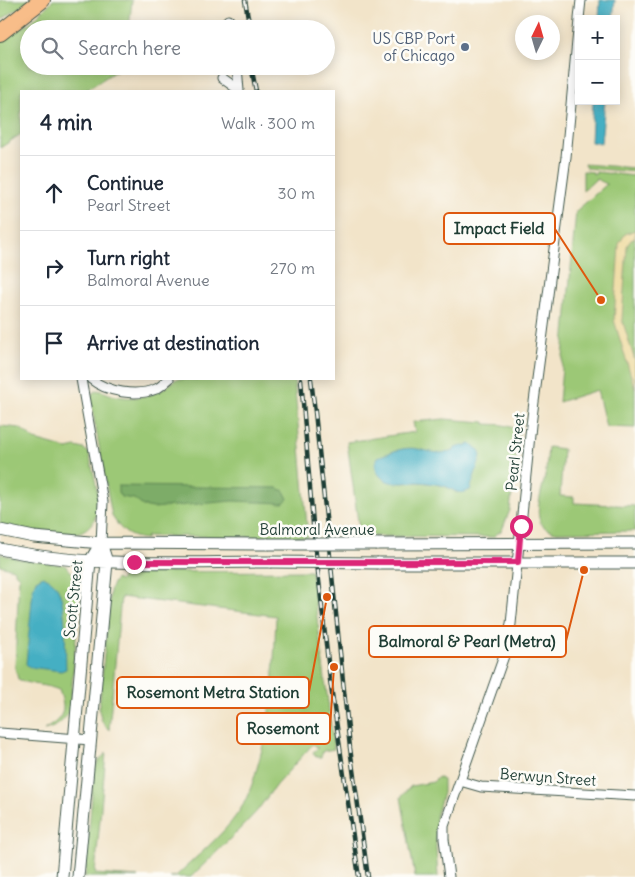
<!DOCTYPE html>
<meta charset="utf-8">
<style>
:root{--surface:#fff;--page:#f6f6f7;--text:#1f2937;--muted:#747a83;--line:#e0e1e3}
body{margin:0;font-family:Delius,sans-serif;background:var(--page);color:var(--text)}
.controls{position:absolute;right:15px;top:15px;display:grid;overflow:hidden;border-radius:0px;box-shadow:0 2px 12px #0003}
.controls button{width:45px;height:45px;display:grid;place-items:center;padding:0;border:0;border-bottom:1px solid var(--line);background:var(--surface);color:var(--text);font:25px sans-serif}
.compass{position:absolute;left:515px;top:15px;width:45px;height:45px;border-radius:50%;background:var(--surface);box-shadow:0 2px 12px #0003;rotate:5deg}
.stop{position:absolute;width:15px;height:15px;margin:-11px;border:4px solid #db2777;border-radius:50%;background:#fff}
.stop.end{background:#db2777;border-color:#fff;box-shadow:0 1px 5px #0008}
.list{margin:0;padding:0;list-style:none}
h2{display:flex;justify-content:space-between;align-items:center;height:65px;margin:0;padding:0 20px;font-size:21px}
h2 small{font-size:16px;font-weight:400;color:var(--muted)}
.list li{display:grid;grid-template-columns:32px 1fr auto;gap:15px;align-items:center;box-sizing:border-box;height:75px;padding:0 20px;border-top:1px solid var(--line)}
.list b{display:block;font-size:19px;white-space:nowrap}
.list p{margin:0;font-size:16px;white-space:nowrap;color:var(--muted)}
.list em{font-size:16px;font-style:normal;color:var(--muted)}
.icon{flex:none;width:28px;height:28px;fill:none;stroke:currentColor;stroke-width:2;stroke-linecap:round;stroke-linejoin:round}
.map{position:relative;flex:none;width:635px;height:877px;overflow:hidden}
.search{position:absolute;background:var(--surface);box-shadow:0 2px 12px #0003;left:20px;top:20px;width:315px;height:55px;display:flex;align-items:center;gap:12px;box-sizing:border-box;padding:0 18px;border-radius:28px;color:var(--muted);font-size:19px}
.panel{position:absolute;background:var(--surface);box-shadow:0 2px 12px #0003;left:20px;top:90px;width:315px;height:290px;border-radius:0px}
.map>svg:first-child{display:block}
</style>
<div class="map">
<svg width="635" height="877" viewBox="0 0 635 877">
<rect width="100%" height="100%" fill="#fdfcf7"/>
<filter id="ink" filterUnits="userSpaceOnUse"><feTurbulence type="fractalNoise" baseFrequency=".02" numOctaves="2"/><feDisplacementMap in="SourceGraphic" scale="10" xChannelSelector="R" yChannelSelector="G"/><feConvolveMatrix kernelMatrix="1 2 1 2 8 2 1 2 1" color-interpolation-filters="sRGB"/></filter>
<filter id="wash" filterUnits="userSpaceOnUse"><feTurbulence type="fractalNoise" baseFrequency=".0096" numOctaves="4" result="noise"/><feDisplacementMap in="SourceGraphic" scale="20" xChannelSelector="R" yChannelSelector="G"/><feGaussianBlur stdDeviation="1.12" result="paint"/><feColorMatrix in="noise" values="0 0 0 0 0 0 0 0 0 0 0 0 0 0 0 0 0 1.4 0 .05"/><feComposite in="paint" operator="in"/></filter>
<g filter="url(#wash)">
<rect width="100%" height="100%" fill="#f2e4c9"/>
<path fill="#9cc876" stroke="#5e8255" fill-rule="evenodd" d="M0 0H30L0 21Z
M53 0H132L129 29H29V66H123L85 91H21V134L0 148V42L32 21Z
M584 164 635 168V172L586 168Z
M583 171 593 172V174H596V172L635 176V428L606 427 597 390 559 402 576 211 607 184 596 179 583 191Z
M176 379H294L308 537 147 536 146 539C129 538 121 531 112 516L90 397 93 393 97 390C102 391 107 393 112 395 135 401 159 396 176 379Z
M444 419 485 422V424C497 425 511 423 519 433L510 510 502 530 493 537 360 536 347 442 415 432 413 422ZM418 449C430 454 442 455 454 451L457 493C442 481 420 482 402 483Z
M0 426 20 428 35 440 67 449 76 447 84 449 89 453C92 469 102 499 96 515 94 523 86 531 77 533 62 537 16 530 0 524Z
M548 447 563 449 560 496 574 497V503L635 506V531L556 532C548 530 541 527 539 518 536 505 544 484 546 471 547 463 547 455 548 447Z
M0 554 19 559 65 565 78 579 80 589 70 709C64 722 57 727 44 730 63 718 67 712 59 690 45 684 32 686 18 679L15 667 19 577 13 569 0 565Z
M311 571 334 749 323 751 321 757H316L313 752 318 748 313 744 276 785 257 811 237 832 191 877H170L176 876C197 856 221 837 238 813 247 800 253 783 257 768 272 718 274 667 276 616L121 597 109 730 102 722 99 710 110 591 113 583 116 579 119 581 125 575 135 572Z
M106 753 95 874 138 877H85L94 770 98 762Z
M438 777 443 780V793L436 816V848L438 877H415L401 797 411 786 433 782Z"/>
<path fill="#7dac67" stroke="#4e744e" d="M118 486 278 488 284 491 288 499 283 503 232 501 153 508 143 506 134 499 121 497 118 492Z"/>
<path fill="#eeda9e" stroke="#868c69" d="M635 230V238L631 240 627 246 622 319 635 361V389L614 320 619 244 625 234Z"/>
<path fill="#44afc3" stroke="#32767c" d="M600 0H615L613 19H599Z
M593 101H605L601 143 591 142Z
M470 444 479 450 481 456 470 490C456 497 454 488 441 485 434 484 425 482 418 482 408 482 397 485 387 481 379 477 376 472 375 463L378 457C391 452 405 446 418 449 431 452 441 455 454 451L455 448Z
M43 576C49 579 55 582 58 589 67 607 65 648 66 669L61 671 29 667 26 664 33 589 36 580Z"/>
</g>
<g filter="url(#ink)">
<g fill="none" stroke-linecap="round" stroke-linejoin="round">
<defs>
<path id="minor" d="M579 19 581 0
M228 20 230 29
M237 66 239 91
M222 78 239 90
M81 379 103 502 101 543
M91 379C107 392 136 397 156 389 161 387 165 382 169 379
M0 733 91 740
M460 781 481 787 635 796
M449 877 444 839V826L505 653 511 624 531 425 566 157 579 20"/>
<path id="tertiary" d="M0 530 34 537 101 543 268 544
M376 544 635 543
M0 549C88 568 180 562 270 562
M378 563H635
M62 877 90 561 101 543
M78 877 107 562 101 543"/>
<path id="motorway" d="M0 33 42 0"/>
</defs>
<use href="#minor" stroke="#3f564a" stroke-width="11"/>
<use href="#tertiary" stroke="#3f564a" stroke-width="13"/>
<use href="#motorway" stroke="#3f564a" stroke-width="18"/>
<use href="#minor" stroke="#fff" stroke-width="9"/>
<use href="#tertiary" stroke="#fff" stroke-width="11"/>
<use href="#motorway" stroke="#f8bd89" stroke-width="16"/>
<defs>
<path id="rail" d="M245 0 250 29
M251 66 256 91
M301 379 314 536 330 680 359 877
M311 379 315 412 350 748 368 877"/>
</defs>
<use href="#rail" stroke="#1f3d34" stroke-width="4.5"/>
<use href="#rail" stroke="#fdfcf7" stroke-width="2.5" stroke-dasharray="8" stroke-linecap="butt"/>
<defs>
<path id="tertiary-bridge" d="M268 544H376
M270 562 378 563"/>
</defs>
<use href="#tertiary-bridge" stroke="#3f564a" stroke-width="13" stroke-linecap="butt"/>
<use href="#tertiary-bridge" stroke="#fff" stroke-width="11"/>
</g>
</g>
<g fill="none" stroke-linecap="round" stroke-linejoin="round" filter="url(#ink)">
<path stroke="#db2777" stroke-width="6" d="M134 562H518L521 526"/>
</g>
<circle fill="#5c6f8a" stroke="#fdfcf7" stroke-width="2" cx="465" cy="47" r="5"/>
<g text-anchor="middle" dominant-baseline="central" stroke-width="5" stroke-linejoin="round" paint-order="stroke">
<g font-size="15" fill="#4e5e75" stroke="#fdfcf7" text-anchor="end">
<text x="455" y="38">US CBP Port<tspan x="455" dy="17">of Chicago</tspan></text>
</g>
<g font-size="15" fill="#1f3d34" stroke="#fdfcf7">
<text transform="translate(515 452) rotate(-84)">Pearl Street</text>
<text x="317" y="529">Balmoral Avenue</text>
<text transform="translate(73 599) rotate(-84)">Scott Street</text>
<text transform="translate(548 777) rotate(4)">Berwyn Street</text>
</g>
</g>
<path fill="none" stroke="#de580e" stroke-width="2" d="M601 300L555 229M584 570L566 641M327 597L309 692M334 667L330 728"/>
<g fill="#de580e" stroke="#fdfcf7" stroke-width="2">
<circle cx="601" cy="300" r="5"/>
<circle cx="584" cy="570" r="5"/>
<circle cx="327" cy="597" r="5"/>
<circle cx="334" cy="667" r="5"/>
</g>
<g fill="#fdfcf7" stroke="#de580e" stroke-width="2">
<rect x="444" y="213" width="111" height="31" rx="5"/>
<rect x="369" y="626" width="197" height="31" rx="5"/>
<rect x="117" y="677" width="192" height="31" rx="5"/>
<rect x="237" y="713" width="93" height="31" rx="5"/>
</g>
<g font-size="16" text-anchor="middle" font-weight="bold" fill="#1f3d34">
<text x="499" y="234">Impact Field</text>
<text x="467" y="647">Balmoral &amp; Pearl (Metra)</text>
<text x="213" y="698">Rosemont Metra Station</text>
<text x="283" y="734">Rosemont</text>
</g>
</svg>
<div class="controls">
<button>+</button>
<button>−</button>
</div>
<svg class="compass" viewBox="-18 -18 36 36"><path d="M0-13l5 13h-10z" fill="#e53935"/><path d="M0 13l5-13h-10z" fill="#747a83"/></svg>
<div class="stop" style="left:521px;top:526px"></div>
<div class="stop end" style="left:134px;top:562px"></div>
<div class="search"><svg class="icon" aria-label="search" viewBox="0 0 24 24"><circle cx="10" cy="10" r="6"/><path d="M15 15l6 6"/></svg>Search here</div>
<section class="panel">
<h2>4 min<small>Walk · 300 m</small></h2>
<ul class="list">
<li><svg class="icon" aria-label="ahead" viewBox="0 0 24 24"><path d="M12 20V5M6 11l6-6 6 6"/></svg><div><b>Continue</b><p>Pearl Street</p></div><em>30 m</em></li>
<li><svg class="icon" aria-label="right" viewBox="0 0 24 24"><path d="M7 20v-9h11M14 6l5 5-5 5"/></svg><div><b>Turn right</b><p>Balmoral Avenue</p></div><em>270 m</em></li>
<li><svg class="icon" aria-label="arrive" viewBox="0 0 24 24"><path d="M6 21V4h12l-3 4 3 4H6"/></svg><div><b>Arrive at destination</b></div></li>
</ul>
</section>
</div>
